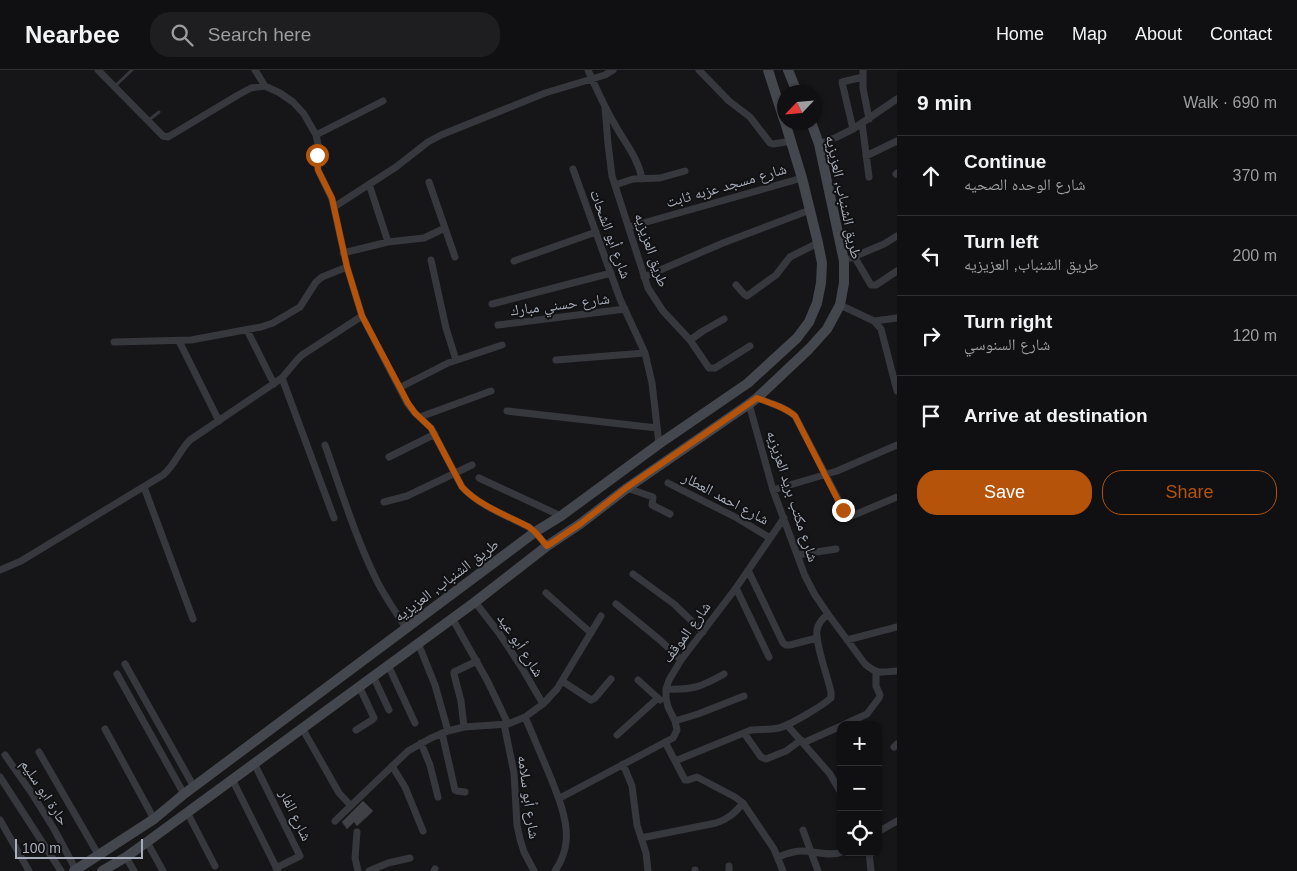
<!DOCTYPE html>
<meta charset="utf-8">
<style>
:root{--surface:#101012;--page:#1e1e20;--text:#f1f3f6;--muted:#9c9d9f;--line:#303032;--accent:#b45309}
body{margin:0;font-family:Helvetica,"Noto Naskh Arabic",sans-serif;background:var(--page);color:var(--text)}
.controls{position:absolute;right:15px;bottom:15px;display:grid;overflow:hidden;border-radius:10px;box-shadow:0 1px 4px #0004}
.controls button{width:45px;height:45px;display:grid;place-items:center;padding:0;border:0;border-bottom:1px solid var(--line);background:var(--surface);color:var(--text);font:25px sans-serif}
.compass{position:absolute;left:777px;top:15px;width:45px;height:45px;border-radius:50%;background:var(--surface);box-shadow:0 1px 4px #0004;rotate:244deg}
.scale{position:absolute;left:15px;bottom:12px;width:128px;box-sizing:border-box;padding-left:5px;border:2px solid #a7adba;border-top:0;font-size:14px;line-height:18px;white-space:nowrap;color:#a7adba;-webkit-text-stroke:4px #111113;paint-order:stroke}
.stop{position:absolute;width:15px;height:15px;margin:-11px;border:4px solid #b45309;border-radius:50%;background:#fff}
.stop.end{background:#b45309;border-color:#fff;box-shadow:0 1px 5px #0008}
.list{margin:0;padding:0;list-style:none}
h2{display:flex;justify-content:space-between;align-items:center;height:65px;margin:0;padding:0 20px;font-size:21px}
h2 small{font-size:16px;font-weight:400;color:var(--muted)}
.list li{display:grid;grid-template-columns:32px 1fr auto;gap:15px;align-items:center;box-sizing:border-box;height:80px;padding:0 20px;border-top:1px solid var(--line)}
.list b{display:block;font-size:19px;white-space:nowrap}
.list p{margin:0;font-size:16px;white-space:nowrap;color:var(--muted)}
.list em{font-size:16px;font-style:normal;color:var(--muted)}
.actions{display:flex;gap:10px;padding:15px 20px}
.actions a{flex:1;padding:11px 0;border:1px solid var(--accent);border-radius:20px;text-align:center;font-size:18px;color:var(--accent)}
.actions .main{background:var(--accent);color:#fff}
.icon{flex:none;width:28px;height:28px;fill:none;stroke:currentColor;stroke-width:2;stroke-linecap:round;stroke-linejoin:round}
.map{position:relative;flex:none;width:897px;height:801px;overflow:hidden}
header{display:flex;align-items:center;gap:30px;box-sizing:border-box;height:70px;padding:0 25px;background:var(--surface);border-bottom:1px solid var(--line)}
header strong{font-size:24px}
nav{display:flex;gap:28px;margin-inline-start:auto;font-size:18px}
.search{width:350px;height:45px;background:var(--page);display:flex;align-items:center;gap:12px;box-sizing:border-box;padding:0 18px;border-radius:20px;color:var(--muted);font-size:19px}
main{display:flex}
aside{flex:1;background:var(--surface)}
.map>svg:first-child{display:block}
</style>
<header>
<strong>Nearbee</strong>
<div class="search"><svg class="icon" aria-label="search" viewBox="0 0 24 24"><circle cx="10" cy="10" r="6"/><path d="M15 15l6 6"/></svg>Search here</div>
<nav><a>Home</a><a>Map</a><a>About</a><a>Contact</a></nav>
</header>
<main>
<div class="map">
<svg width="897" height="801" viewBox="0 0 897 801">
<rect width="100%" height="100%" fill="#161618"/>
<path fill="#404146" stroke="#303035" d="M363 731 373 741 357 756 354 752 347 759 342 752Z"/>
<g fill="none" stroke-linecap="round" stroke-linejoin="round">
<path stroke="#37383e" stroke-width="3" d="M114 17 132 0
M149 50 159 42"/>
<path stroke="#37383e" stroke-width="7" d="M98 0 163 66 168 67 238 25 251 18 265 16 280 23 293 32 304 44 316 65 318 74 317 93 318 100 332 129 347 197 362 246 407 333 415 343 431 358 462 417C478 435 507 446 529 457L535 462 547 476
M255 0 265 16
M588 0C596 18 604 36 614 53 624 72 638 87 642 109
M699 0 729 31 750 47 770 73 773 74 792 71
M863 0V18L869 49
M605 37 608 74 612 106 648 218 663 241 690 270 709 298H715L750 276
M862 53 869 107
M853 59 842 12 863 7
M316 65 383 31
M819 74 837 67 853 59 897 29
M866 86 897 71
M573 99 620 229 645 283 652 313 659 374
M896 104 897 103
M429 112 455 187
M369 114 388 172
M615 115 633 109 660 108 685 101
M334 137 396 97 428 72 441 65 545 23 605 5 613 0
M629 157 802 108
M343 183 388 172 424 168 445 158
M854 186 871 215H876L897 201
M851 188 884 174 897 166
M431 190 446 258 456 290
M514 191 596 162
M644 207 723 173 810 140
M736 215 744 224 747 226 776 205 790 187 818 173
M492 234 611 203
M840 235 874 251 881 259 897 321
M874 251 897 248
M498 255 625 239
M247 260 274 314
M690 270 703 261 724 249
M179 271 219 351
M114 272 191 270 261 257 273 253 300 237 316 212 322 207 347 197
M556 290 645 283
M282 308 334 448
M399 318 448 293 502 275
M757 328C770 333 785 337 795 346L846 444 850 446 854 445 897 427
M749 334 773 420 805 506 815 525 828 544 865 594C878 605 881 602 897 601
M507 341 657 358
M420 347 491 321
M325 375C341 420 355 466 376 509 384 526 396 542 406 558
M389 387 435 364
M479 408 561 446
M668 413 737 448 770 468
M144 417 193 549
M627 418 653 427 652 435 670 444
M773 420 837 401 897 375
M384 432 407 426 472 395
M797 485 836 479
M0 500 21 491 163 405C175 395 179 381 190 370L282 308 297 290 302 285 362 246
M748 500 783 573 786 575H790L817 568
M633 504 674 534 703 562
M736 518 769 587
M546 523 591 563
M475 532 499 563 522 598 543 634
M616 534 660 570 681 590
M452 548 488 612 508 654
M847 570 897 557
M418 573 435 615 448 661
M125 594 194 717
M388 595 415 653
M117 604 184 724
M373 606 389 640
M638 610 660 630
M562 611 591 630 595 628 611 609
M666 619C693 620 701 617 724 604
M525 647C532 663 538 678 545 694 554 716 569 748 566 772 565 783 561 792 555 801
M675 651 698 644 744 626
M504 654 514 703 517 755 520 769 524 782 534 801
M787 655 830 704 841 723
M843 655 867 644 879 628 880 625 876 616V602
M464 657 461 631 454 604V602L477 591
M302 658 339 723 351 736
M105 659 154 749
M356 660 372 650 374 648 359 616
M442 663 455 720 457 721 465 722
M744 663 761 687 766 689 786 681 801 670
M617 665 658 628
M665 672 685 710H688L697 707 735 727 743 733 774 779 783 801
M421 673 430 695 438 727
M803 673 841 656
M894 677 897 674
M39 682 99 786
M5 685 31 722 54 759 76 800
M675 691 751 660C760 659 769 660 779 658 790 655 822 636 831 628V622C828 608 815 573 817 560 818 553 823 548 828 544
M254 693 300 786 276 798
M623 694 632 716 637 755 646 783 648 801
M392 696 405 717 423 761
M0 707 61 801
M232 709 278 801
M560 728 673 668 677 660 675 651 668 637 666 628V619L669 610 681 590 736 518 784 448
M187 742 215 796
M0 750 29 801
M335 751 408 681 431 668 448 661 464 657 508 654 525 647 543 634 557 619 601 546
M803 760 818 801
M357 762 355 788 358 801
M878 762 897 751
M641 768 716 753C728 749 735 743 743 733
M147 772 163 801
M869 782 871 801
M126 787 134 801
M778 787C786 784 793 781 802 781 815 781 830 787 842 782
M729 796V801
M695 800V801
M369 801 388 793 410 788
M434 801 435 799"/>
<path stroke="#45474e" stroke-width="10" d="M768 0 784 50
M788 0 797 22
M74 801 154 749 184 724 535 462 561 446 659 374 748 313 797 268 809 252 817 233 821 213 822 193 818 173 802 108 785 52
M102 801 126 787 147 772 475 532 547 476 580 454 627 418 749 334 757 328 809 279 827 259 840 235 844 213V191L819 74 811 52"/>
</g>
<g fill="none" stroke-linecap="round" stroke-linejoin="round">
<path stroke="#b45309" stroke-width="6" d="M317 85 318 100 332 128 347 197 362 246 408 333 415 343 431 358 462 417C478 435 508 446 529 457L535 462 547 476 580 454 626 418 757 328C770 333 785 337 795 346L843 440"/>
</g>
<g text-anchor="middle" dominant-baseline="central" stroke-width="4" stroke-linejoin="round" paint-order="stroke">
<g font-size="15" fill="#a7adba" stroke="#111113">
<text transform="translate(726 115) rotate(-16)">شارع مسجد عزبه ثابت</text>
<text transform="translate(844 127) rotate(78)">طريق الشنباب, العزيزيه</text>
<text transform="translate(611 164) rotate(70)">شارع أبو الشحات</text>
<text transform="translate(652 180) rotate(71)">طريق العزيزيه</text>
<text transform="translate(560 234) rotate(-7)">شارع حسني مبارك</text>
<text transform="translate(793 426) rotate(72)">شارع مكتب بريد العزيزيه</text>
<text transform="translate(726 428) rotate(28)">شارع احمد العطار</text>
<text transform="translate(446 510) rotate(-37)">طريق الشنباب, العزيزيه</text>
<text transform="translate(686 562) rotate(-54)">شارع الموقف</text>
<text transform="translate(521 575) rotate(57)">شارع أبو عيد</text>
<text transform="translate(45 722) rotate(57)">حارة ابو سليم</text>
<text transform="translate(529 727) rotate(82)">شارع أبو سلامه</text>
<text transform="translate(296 745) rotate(64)">شارع الفار</text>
</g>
</g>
</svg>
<div class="controls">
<button>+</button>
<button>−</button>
<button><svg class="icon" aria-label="locate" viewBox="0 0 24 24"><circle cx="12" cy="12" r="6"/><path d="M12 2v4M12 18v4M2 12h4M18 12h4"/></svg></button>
</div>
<svg class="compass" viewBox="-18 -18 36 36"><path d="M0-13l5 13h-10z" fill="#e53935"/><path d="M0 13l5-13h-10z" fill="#9c9d9f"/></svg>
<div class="scale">100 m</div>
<div class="stop" style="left:317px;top:85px"></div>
<div class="stop end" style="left:843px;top:440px"></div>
</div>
<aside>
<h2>9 min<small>Walk · 690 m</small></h2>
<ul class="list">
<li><svg class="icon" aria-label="ahead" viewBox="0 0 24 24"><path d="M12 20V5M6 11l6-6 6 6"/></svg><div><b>Continue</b><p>شارع الوحده الصحيه</p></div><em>370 m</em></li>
<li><svg class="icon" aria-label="left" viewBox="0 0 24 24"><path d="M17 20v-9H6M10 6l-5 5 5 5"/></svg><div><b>Turn left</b><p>طريق الشنباب, العزيزيه</p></div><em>200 m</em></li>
<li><svg class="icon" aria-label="right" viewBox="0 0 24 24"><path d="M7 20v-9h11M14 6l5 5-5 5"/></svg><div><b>Turn right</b><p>شارع السنوسي</p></div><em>120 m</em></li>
<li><svg class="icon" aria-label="arrive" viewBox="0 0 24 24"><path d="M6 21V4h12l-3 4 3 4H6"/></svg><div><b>Arrive at destination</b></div></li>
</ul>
<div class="actions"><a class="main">Save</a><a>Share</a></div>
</aside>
</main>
